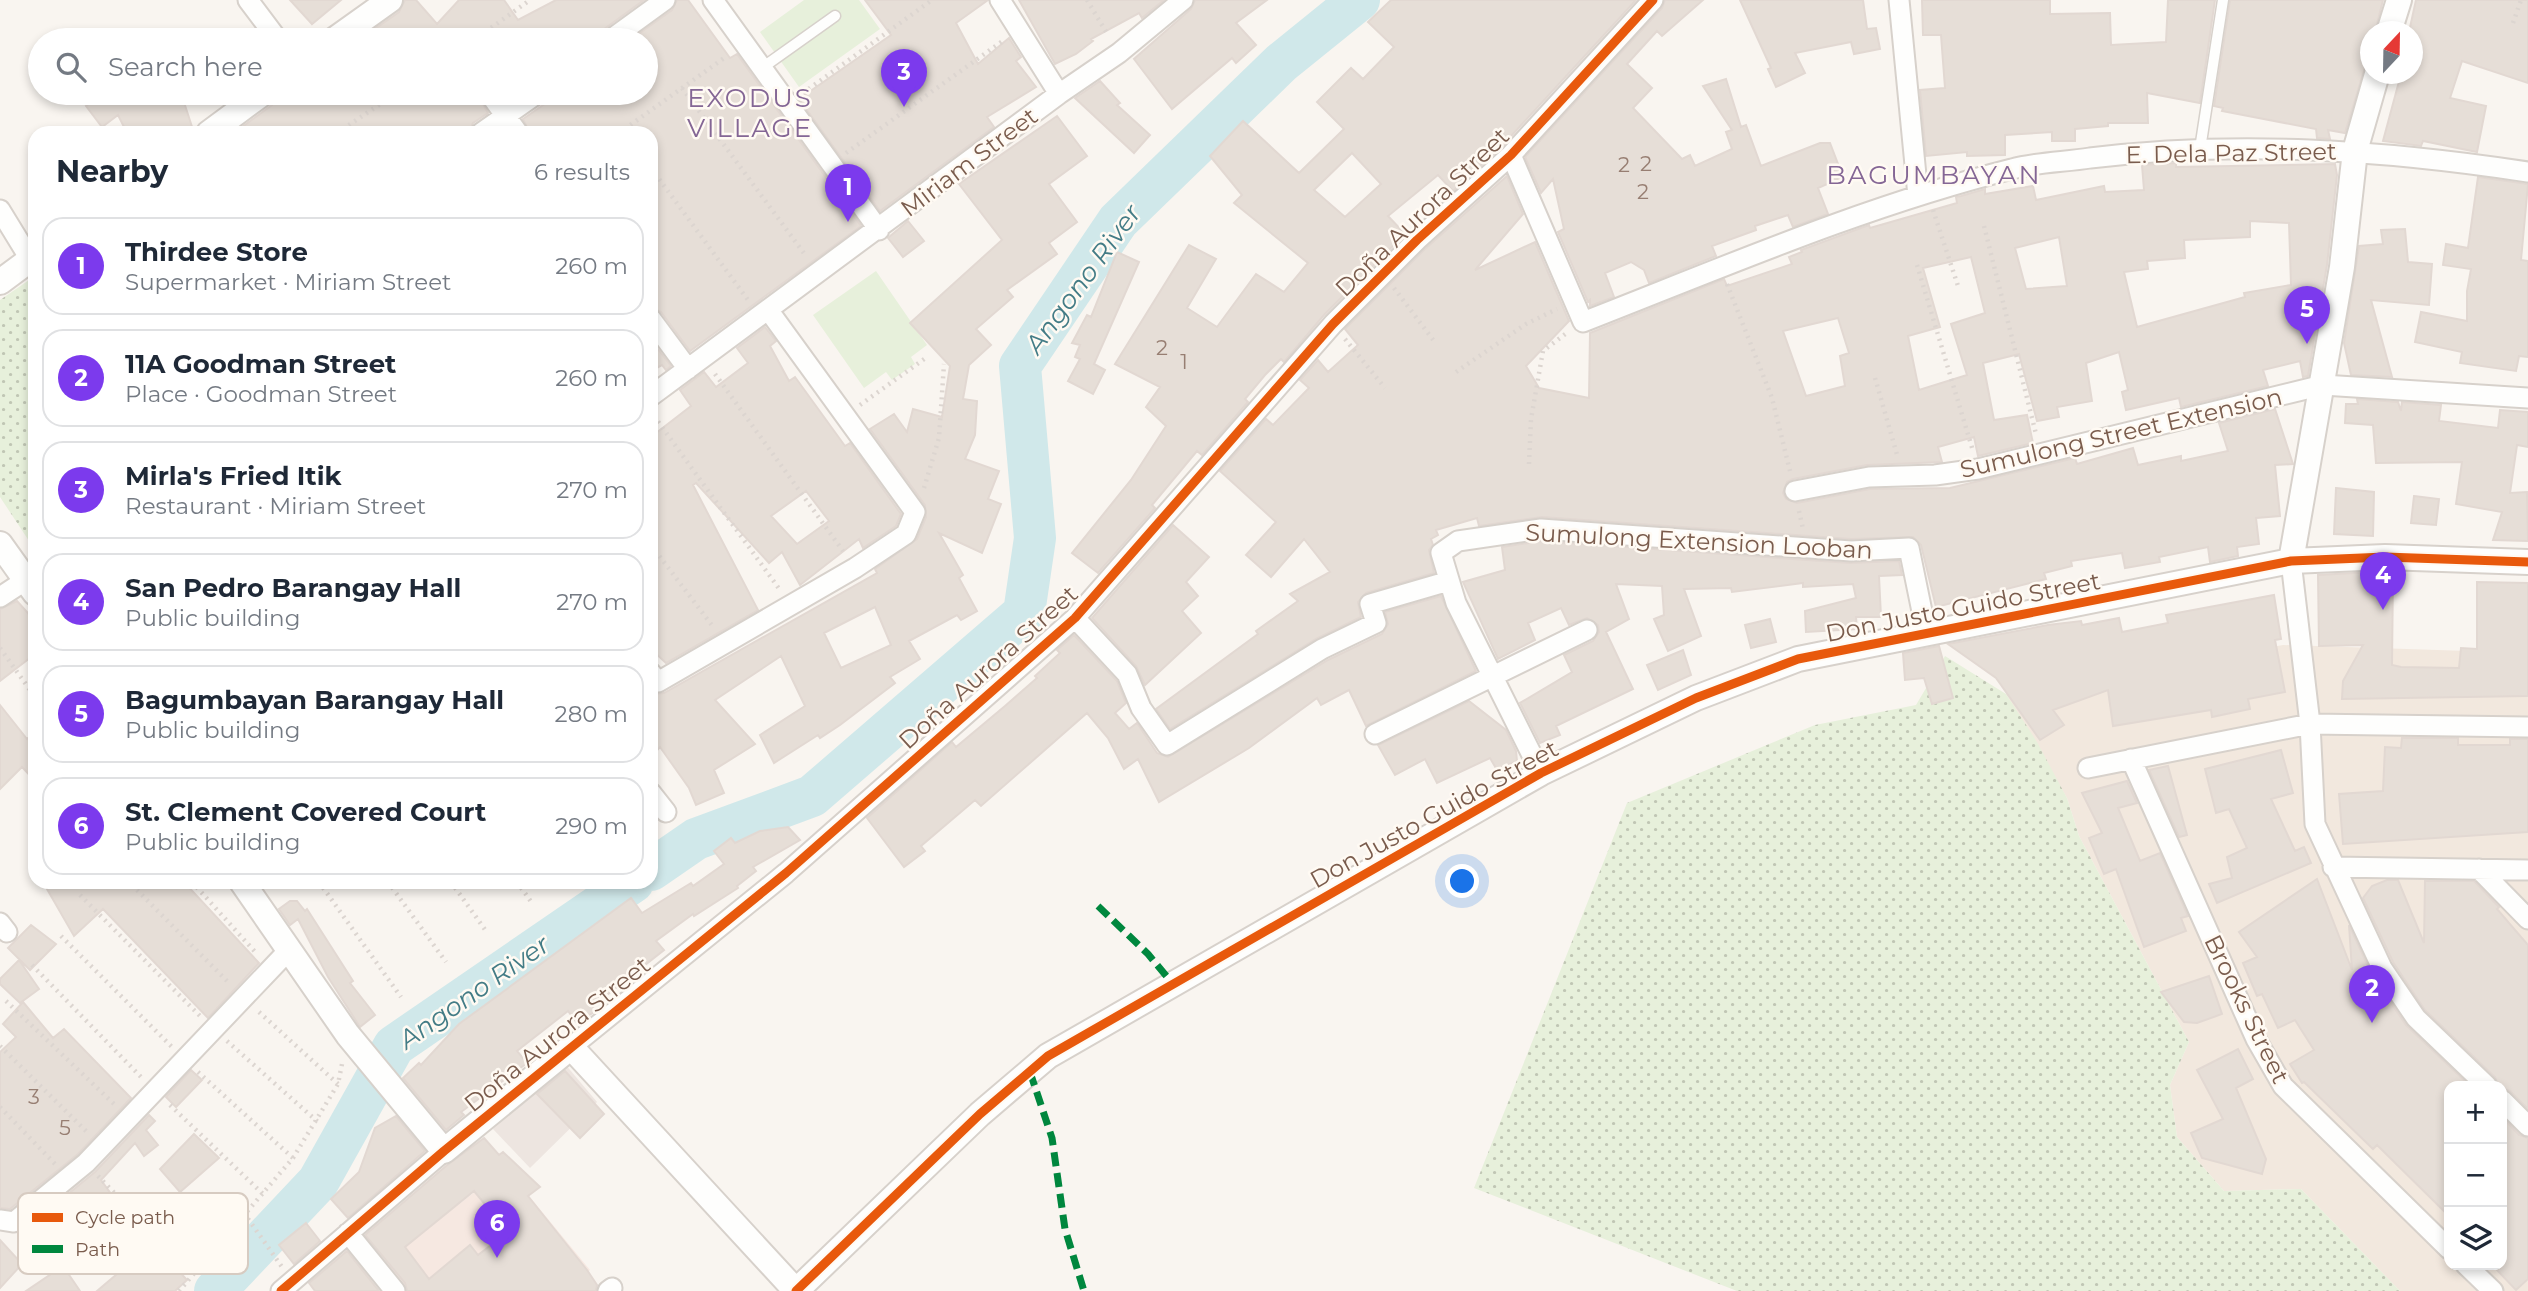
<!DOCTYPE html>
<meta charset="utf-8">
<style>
:root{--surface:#fff;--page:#f2f2f3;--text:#1f2937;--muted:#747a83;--line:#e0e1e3;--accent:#7c3aed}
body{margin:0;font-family:Montserrat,sans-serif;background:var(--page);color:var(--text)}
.controls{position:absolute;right:21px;bottom:21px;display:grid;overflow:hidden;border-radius:14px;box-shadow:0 4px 10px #0003}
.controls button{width:63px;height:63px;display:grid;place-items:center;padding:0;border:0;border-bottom:2px solid var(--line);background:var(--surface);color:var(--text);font:35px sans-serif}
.compass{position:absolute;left:2360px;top:21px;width:63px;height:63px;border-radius:50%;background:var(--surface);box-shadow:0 4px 10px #0003;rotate:22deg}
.you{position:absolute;left:1463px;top:882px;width:24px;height:24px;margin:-18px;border:5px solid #fff;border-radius:50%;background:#1a73e8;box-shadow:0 0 0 10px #1a73e833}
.badge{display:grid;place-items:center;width:46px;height:46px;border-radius:50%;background:var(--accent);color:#fff;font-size:23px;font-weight:700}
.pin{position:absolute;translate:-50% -58px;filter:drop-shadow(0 2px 4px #0008)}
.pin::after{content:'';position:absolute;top:37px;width:24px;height:21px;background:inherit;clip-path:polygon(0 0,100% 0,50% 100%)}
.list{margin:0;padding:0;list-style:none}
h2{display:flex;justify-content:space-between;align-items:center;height:91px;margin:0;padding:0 28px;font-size:30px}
h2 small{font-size:23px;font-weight:400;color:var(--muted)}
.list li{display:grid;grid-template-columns:46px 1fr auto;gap:21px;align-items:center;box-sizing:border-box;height:98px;margin:0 14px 14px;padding:0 14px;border:2px solid var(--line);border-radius:21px}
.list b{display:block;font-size:26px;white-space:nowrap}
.list p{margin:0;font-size:23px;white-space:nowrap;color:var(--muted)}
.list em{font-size:23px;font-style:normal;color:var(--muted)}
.icon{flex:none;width:38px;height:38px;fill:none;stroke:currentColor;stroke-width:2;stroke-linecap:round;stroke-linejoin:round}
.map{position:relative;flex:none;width:2528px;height:1291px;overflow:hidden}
.search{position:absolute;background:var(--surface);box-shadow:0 4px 10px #0003;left:28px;top:28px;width:630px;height:77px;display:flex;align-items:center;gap:18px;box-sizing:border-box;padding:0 24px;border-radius:38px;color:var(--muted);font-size:26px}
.panel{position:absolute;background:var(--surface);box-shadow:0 4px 10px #0003;left:28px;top:126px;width:630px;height:763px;border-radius:21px}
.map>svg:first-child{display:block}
</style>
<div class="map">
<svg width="2528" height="1291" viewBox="0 0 2528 1291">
<defs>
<pattern id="grass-dots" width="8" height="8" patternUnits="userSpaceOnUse" patternTransform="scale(1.75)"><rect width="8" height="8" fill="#e7f0db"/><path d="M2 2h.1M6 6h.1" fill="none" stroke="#c0c6b4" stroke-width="1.8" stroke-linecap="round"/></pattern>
</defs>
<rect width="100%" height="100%" fill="#f9f5f0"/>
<path fill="#f2e8de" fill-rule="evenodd" d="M2283 645 2528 653V1291H2400L2301 1189 2224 1191 2177 1137 2170 1085 2189 1042 2079 836 2067 798 2006 694ZM2449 1086H2502V1265H2449Z"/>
<path fill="#f6e8e1" d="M506 1168 590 1270 564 1291H408L385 1261Z"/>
<path fill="#ede5e0" d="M565 1064 597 1102 530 1168 493 1129Z"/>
<path fill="url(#grass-dots)" d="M35 276V550L0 497V300Z
M1945 656 2006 694 2037 742 2067 798 2079 836 2189 1042 2170 1085 2177 1137 2224 1191 2301 1189 2400 1291H1737L1474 1188 1627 803 1815 725 1916 705Z"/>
<path fill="#e7f0db" d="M804 0H859L880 29 799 87 760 32Z
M876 271 927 345 911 357 915 364 892 380 886 372 864 388 813 315Z"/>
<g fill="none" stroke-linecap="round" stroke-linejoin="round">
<path stroke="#d0e8ea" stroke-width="42" d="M651 870 696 839 812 796 1024 613 1035 538 1020 366 1118 221 1281 63 1359 0
M215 1291 318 1182 394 1046 633 882"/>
</g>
<path fill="#e6ded7" stroke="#e2d8d2" stroke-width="2" fill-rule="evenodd" d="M290 0H341L312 24Z
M405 0H416L437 24 459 0H504L518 20 556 0H644L603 30 598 40H359L399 12Z
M677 0H688L730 58 737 54 861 226 690 351 661 312 651 307V133H530L523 119 546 103 550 93H646V40H630L672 10Z
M865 0H988L956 23 978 64 1009 38 1021 57 1016 61 1036 87 987 117 994 127 880 211 799 99 891 35Z
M1019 0H1164L1142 18 1139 13 1091 39 1093 41 1076 54 1055 64Z
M1195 0H1267L1236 23 1256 45 1236 63 1232 58 1172 109 1134 59 1191 9Z
M1391 0H1636L1502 146 1453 191 1438 175 1388 216 1405 234 1324 315 1284 362 1281 359 1265 375 1245 399 1248 402 1202 455 1197 451 1152 505 1155 508 1098 573 1072 553 1131 480 1166 426 1146 407 1160 387 1115 364 1189 245 1216 259 1187 308 1217 327 1256 274 1284 292 1308 263 1234 203 1242 195 1210 156 1243 121 1299 173 1344 129 1317 102 1351 68 1363 79 1394 47 1368 22ZM1352 153 1381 184 1345 217 1314 190Z
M1665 0H1703L1662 36 1657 31 1627 64 1652 88 1633 108 1682 159 1690 155 1695 166 1732 149 1726 132 1732 130 1703 86 1726 79 1741 127 1746 125 1761 166 1820 143H1830L1843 177 1818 188 1828 214 1793 227 1788 215 1755 226 1756 230 1712 246 1716 256 1649 283 1644 270 1631 262 1605 273 1614 297 1590 306V300L1588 302 1558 232 1564 229 1553 179 1541 193 1525 157 1662 8Z
M1740 0H1863L1867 29 1876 28 1880 49 1854 54 1851 42 1795 53 1805 73 1776 87 1768 69 1771 68Z
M1922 0H2050V14L2110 13 2111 45 2166 42 2168 0H2215L2200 103 2147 93 2148 123H2108V126L2075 129V141H2052V132L2005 135V155L1967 156V152L1926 156 1920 90 1945 88 1941 35H1923Z
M2230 0H2383L2375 32H2370V50L2345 133 2328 130 2330 139 2317 138 2316 129 2222 111 2223 108 2214 106Z
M2416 0H2528V83L2462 61 2450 98 2486 106 2477 152 2423 141 2421 146 2383 141 2401 74H2412V32H2409Z
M1100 81 1120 103 1117 105 1150 135 1134 153 1075 98Z
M103 93H181L194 133H127L118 115 102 127 86 106Z
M279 93H433L443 103 458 93H477L488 113 473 123 469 133H234L272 105Z
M1057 116 1087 156 1049 184 1077 222 1049 243 1057 254 1007 290 1013 297 976 329 991 345 969 365 963 399 977 401 975 435 965 459 999 471 988 499 1001 504 982 553 939 533 963 575 959 578 977 611 961 620 957 615 909 641 920 659 890 677 895 683 840 725 820 738 818 735 774 763 760 735 805 706 781 656 715 700 755 744 714 770 724 793 696 805 689 788 660 747 651 757V699L655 694 664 693 877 573 875 569 917 539 926 517 925 505 870 429 894 414 907 432 913 409 942 417 950 366 910 323 1002 240 959 184ZM875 607 891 645 841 668 824 633Z
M2176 163V167L2335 164 2337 175 2327 265 2308 376 2303 377 2300 361 2263 370 2268 386 2181 407 2179 398 2126 410 2122 392 2128 390 2119 352 2086 363 2092 401 2057 407 2059 417 2037 421 2019 354 1983 363 1994 420 2027 415 2033 443 1978 456 1974 437 1938 447 1942 462 1867 465 1793 479 1787 482 1783 493 1786 499 1797 503 1870 489 1950 488 2075 458 2077 464 2133 448 2138 465 2181 456V461L2228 451 2219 423 2275 409 2293 464 2275 465 2280 516 2256 518 2259 544 2237 547 2238 556 2210 562 2208 547 2159 557 2160 562 2125 568 2122 553 2071 561 2072 566 2044 573 2046 579 1936 607 1921 545 1913 537 1851 539 1542 517 1479 526 1477 518 1436 530 1438 535 1431 539 1433 545 1429 550 1434 573 1366 593 1358 602 1361 617 1316 639 1170 729 1156 709 1258 634 1256 631 1298 601 1290 594 1330 572 1304 539 1271 577 1246 555 1276 522 1220 471 1266 419 1273 425 1309 388 1300 380 1318 360 1328 372 1358 345 1345 329 1425 249 1507 176 1523 214 1475 270 1535 242 1569 321 1526 366 1539 388 1589 398 1590 333 1724 279 1727 286 1792 264 1789 257 1802 252 1801 250 1869 225 1870 228 1957 203 1956 197 1961 196 1985 189V194L2033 186 2036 200 2104 186 2105 192 2144 190 2142 165ZM2250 221 2289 223 2291 285 2244 293 2245 297 2137 327 2124 272 2148 269 2147 261 2185 258 2184 240 2250 237ZM2059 237 2067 286 2026 289 2015 248ZM1971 257 1985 313 1951 324 1967 375 1919 390 1908 336 1940 327 1923 268ZM1838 318 1849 353 1840 356 1845 386 1806 396 1783 331Z
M2478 177 2528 184 2521 260 2528 261V357L2519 356 2516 371 2460 363 2462 352 2415 342 2421 312 2467 321V291L2471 269 2443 265 2446 244 2468 248Z
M908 221 924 241 903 257 888 238Z
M2405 229 2408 262 2432 264 2429 305 2371 300 2392 377 2351 375 2344 343 2359 246 2383 244 2381 230Z
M1117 252 1139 262 1094 364 1105 370 1093 394 1068 381 1080 359 1075 357 1080 345 1072 343 1087 315 1091 317Z
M765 327 776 341 770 346 789 381 795 377 845 446 850 443 901 514 896 526 863 548 859 539 800 585 782 552 769 563 696 483 693 485 758 610 666 663 651 649V437L691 406 680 390 704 372 716 387 748 363 737 348ZM806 491 829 521 797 544 771 516Z
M651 340 671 366 666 370 662 365 651 371Z
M2357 399 2398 402 2401 411 2402 402 2441 405 2439 421 2498 428 2500 410 2528 412V447L2517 445 2510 493 2527 492 2528 541 2493 540 2502 512 2456 504 2462 462 2376 463 2373 425 2345 423 2346 404H2358Z
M2336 488 2374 492 2373 536 2334 534Z
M2414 496 2439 499 2436 525 2411 523Z
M1173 525 1209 557 1186 582 1198 596 1182 611 1201 633 1145 685 1136 666 1092 618Z
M1541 541 1850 563 1899 561 1902 575 1879 576 1881 617H1856L1857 629 1806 632 1805 611 1856 598 1853 584 1803 587V583L1732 592 1731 588 1684 589 1701 636 1668 651 1654 619 1664 615 1662 586 1616 584 1629 619 1606 632 1633 689 1556 726 1560 735 1540 743 1520 703 1572 672 1564 655 1593 641 1599 632 1598 625 1587 618 1569 625 1561 608 1528 623 1535 640 1498 659 1463 582 1505 570 1502 547Z
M2373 572 2393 573 2392 665 2401 667 2459 668 2461 648 2477 649V582L2528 583V696L2342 699 2343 681 2363 645 2319 646 2318 575Z
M2274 595 2281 639 2275 640 2285 692 2248 699 2250 709 2212 717 2211 710 2113 726 2108 690 2053 710 2064 725 2040 740 1996 678 1948 644 2048 625 2081 621 2082 625 2119 618 2122 632 2168 623 2166 615Z
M1441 596 1476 671 1366 726 1349 690 1321 705 1317 698 1249 748 1159 802 1138 759 1124 769 1108 738 1087 713 981 806 975 800 921 846 925 851 904 867 867 818 952 742 956 747 1005 706 1037 678 1035 676 1060 653 1057 650 1074 635 1117 681 1126 703 1115 713 1129 729 1137 723 1157 753 1168 757 1328 660 1382 634 1388 624 1385 612Z
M17 601 35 621V654L0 681V609Z
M1770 619 1776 642 1751 648 1745 625Z
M1939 646 1953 698 1932 704 1924 678 1905 680 1903 653Z
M1683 650 1691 675 1658 690 1647 665Z
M1469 701 1506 730 1516 751 1517 761 1497 770 1490 758 1437 783 1425 759 1395 775 1378 745Z
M0 705 27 739 35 732V781L22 767 0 789Z
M2402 738H2458V745H2510V739H2528V832L2343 844 2339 794 2383 791 2385 747 2401 748Z
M2281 750 2293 793 2271 799 2295 851 2304 847 2311 863 2217 903 2209 884 2232 878 2227 857 2247 848 2229 809 2216 813 2205 769Z
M2168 766 2187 835 2179 837 2149 770Z
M2127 781 2137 803 2118 808 2140 861 2160 853 2188 916 2181 918 2186 931 2144 947 2116 869 2104 874 2089 838 2102 833 2082 793Z
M788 827 800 840 753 867 756 871 737 886 738 888 694 916 693 914 656 941 664 950 593 1006 594 1012 577 1023 568 1011 517 1051 527 1063 461 1112 464 1115 446 1130 403 1078 419 1063 421 1065 459 1024 631 898 642 913 691 883 693 886 724 864 714 851 731 838 735 843 760 831Z
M2317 879 2352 970 2349 925 2372 975 2406 1025 2470 1086H2449V1216L2377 1145 2373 1149 2304 1082 2302 1083 2290 1064 2314 1050 2295 1020 2278 1028 2262 994 2257 996 2243 963 2257 957 2239 932Z
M2387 880H2398L2424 943 2425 881H2474L2499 907 2497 909 2528 945V1109L2510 1091 2499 1086 2495 1077 2425 1010 2393 962 2363 898 2372 886Z
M57 882H184L259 963 208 1018 103 909 74 936 47 889Z
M290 901H297L305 911 307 909 353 981 350 983 375 1015 360 1027 328 977 298 919 290 925 279 909Z
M31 925 56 944 30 970 8 948Z
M19 960 39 989 20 1003 0 984V979Z
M2209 976 2222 1014 2197 1023 2184 1022 2161 992Z
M23 1002 53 1038 64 1029 131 1098 78 1154 10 1209 0 1208V1052L16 1037 3 1024Z
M2238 1049 2253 1079 2236 1088 2266 1159 2262 1174 2202 1158 2191 1133 2223 1119 2197 1070Z
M191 1070 202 1080 176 1107 166 1097Z
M565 1071 604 1114 580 1138 537 1094Z
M149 1115 155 1121 146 1130 158 1145 144 1156 135 1143 101 1180 149 1246 160 1257 163 1254 187 1280 175 1291H97L117 1274 68 1213 59 1223 46 1212 95 1172Z
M396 1116 425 1151 348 1218 331 1199 359 1172 375 1128Z
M2502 1117 2519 1135 2528 1138V1279L2516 1290 2496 1269 2502 1265Z
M194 1134 219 1158 180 1192 160 1169Z
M484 1138 499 1155 503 1152 540 1187 528 1196 587 1270 597 1285 596 1291H407L405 1283 365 1235 446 1166ZM474 1191 508 1232 478 1255 470 1245 429 1279 405 1247Z
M306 1223 320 1241 294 1264 279 1245Z
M0 1240 22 1264 0 1288Z
M347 1251 379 1291H315L309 1283Z
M63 1266 80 1291H26Z"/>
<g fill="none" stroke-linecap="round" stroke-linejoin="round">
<defs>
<path id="service" d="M762 68 835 16
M2200 149 2223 0"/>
<path id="minor" d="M248 0 278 40
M713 0 879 230
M1000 0 1059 94
M1899 0 1918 196
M610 40 665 0
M489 93 518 133
M481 133 538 93
M1511 155 1583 322C1724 267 1865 206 2012 169 2037 162 2065 162 2090 158 2236 140 2383 150 2528 172
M0 210 30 259
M651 319 688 369
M651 396 1059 94 1119 53 1183 0
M1795 491 1869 477 1935 475 1978 469 2323 385 2528 398
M2291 561 2310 724 2315 824 2382 968 2416 1018 2487 1086
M0 597 26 580
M1075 618 1127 674 1141 708 1167 745 1322 649 1376 623 1370 604 1449 581
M651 673 658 682 855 568 906 534 915 512 769 311
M1375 734 1587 630
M2131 759 2256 1039 2283 1086 2449 1249
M2088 768 2310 724 2528 727
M1541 773 1456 603 1441 553 1458 541 1541 529 1851 551 1909 548 1926 631
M651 793 666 812
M2333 867 2528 870
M2479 869 2528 919
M0 923 7 932
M571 1047 786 873 1075 618 1333 324 1417 240 1511 155 1653 0
M2502 1100 2528 1126
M0 1220 14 1222 86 1163 288 951
M348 1233 395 1291
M2466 1265 2493 1291
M281 1291 444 1151
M608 1291 612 1288"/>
<path id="tertiary" d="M2389 32 2399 0
M334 40 390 0
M209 133 263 93
M0 282 35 256
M0 544 35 593
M2291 561 2342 267 2355 151 2377 74
M242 882 348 1035 444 1151 571 1047 796 1291
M796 1291 980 1114 1048 1056 1541 773 1696 698 1798 659 2291 561 2385 557 2528 562"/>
</defs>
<use href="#service" stroke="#d7d1cb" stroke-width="13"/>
<use href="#minor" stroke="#d7d1cb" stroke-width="23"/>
<use href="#tertiary" stroke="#d7d1cb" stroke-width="28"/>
<path stroke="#dcd5d0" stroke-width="4.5" stroke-dasharray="2 5" stroke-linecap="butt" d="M1087 0 1108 35
M2513 23 2521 0
M474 40 530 0
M682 88 806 256
M803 93 932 0
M337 133 397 93
M619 133 727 56
M846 153 1004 40
M651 168 748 300
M1933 210 1959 289
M1984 226 2036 434
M1917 265 1973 451
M1727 284 1772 398 1790 471
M1394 288 1434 341
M1345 339 1385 388
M1456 372 1526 324 1557 309
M715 374 843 551
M1875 378 1898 458
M860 405 927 357
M654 416 780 590
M1529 464 1531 419 1543 351 1568 332
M924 488 939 438 944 364
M1799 511 1803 529
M651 545 714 628
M0 648 35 697
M192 882 257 954
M319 882 401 997
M388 882 446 962
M451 882 486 931
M517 882 532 903
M137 890 230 984
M80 895 200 1016
M61 936 172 1047
M32 965 141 1077
M6 1001 114 1104
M259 1012 338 1084
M227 1041 318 1122
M0 1046 89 1134
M198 1072 293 1158
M170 1105 263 1194
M0 1107 55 1164
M98 1176 194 1275
M244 1213 282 1267
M179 1291 293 1158 338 1084 342 1064"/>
<use href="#service" stroke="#fefefd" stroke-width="10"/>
<use href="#minor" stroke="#fefefd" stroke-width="19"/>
<use href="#tertiary" stroke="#fefefd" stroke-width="24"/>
<path stroke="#00873e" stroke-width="7" stroke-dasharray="14 7" stroke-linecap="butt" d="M1098 906 1148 954 1172 983
M1030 1072 1052 1138 1065 1229 1084 1291"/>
<defs>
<path id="cycleway" d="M281 1291 444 1151 786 873 1075 618 1333 324 1417 240 1511 155 1653 0
M796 1291 980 1114 1048 1056 1541 773 1696 698 1798 659 2291 561 2385 557 2528 562"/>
</defs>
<use href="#cycleway" stroke="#fffaf3" stroke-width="13"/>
<use href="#cycleway" stroke="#e8590c" stroke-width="9"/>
</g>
<g text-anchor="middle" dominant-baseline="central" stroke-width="5" stroke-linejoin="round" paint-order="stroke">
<g font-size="21" fill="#977e72">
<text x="1646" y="163">2</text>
<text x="1624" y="164">2</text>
<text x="1643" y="191">2</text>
<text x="1162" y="347">2</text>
<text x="1184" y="361">1</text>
<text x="34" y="1096">3</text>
<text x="65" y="1127">5</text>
</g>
<g font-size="24" fill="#7a5c4d" stroke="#fffaf3">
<text transform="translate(2231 153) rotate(-1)">E. Dela Paz Street</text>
<text transform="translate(969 162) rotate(-37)">Miriam Street</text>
<text transform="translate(1422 212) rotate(-44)">Doña Aurora Street</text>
<text transform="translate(2121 433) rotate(-13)">Sumulong Street Extension</text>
<text transform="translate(1699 541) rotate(3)">Sumulong Extension Looban</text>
<text transform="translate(1963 607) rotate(-11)">Don Justo Guido Street</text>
<text transform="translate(988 667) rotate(-42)">Doña Aurora Street</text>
<text transform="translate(1434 814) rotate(-29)">Don Justo Guido Street</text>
<text transform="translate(2247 1009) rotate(64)">Brooks Street</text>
<text transform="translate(557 1034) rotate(-39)">Doña Aurora Street</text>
</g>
<g font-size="26" letter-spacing="2" fill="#846695" stroke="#fffaf3">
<text x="750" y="98">EXODUS<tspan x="750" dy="30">VILLAGE</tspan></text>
<text x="1934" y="175">BAGUMBAYAN</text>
</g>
<g font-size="26" font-style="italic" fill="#437c86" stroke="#fffaf3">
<text transform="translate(1083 279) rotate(-54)">Angono River</text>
<text transform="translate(474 992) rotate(-35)">Angono River</text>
</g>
</g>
<rect x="18" y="1193" width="230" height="81" rx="10" fill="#fffaf3" stroke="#d7cbc1" stroke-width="2"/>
<rect x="32" y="1213" width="31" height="9" fill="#e8590c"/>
<rect x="32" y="1245" width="31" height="8" fill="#00873e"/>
<g font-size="19" fill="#7a5c4d">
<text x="75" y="1224">Cycle path</text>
<text x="75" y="1256">Path</text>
</g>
</svg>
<div class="controls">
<button>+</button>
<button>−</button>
<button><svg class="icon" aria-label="layers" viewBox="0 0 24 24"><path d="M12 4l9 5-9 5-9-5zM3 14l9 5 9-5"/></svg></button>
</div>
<svg class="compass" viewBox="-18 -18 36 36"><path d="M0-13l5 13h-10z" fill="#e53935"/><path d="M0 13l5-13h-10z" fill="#747a83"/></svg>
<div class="you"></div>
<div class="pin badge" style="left:848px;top:222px">1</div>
<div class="pin badge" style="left:2372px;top:1023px">2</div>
<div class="pin badge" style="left:904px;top:107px">3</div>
<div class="pin badge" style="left:2383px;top:610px">4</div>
<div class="pin badge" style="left:2307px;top:344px">5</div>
<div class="pin badge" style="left:497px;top:1258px">6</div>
<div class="search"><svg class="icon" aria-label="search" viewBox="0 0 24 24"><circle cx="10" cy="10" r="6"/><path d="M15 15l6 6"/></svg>Search here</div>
<section class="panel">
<h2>Nearby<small>6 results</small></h2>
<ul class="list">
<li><span class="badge">1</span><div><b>Thirdee Store</b><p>Supermarket · Miriam Street</p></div><em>260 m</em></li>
<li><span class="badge">2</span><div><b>11A Goodman Street</b><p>Place · Goodman Street</p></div><em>260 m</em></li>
<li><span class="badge">3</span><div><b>Mirla's Fried Itik</b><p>Restaurant · Miriam Street</p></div><em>270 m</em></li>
<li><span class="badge">4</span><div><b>San Pedro Barangay Hall</b><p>Public building</p></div><em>270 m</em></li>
<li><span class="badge">5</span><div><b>Bagumbayan Barangay Hall</b><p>Public building</p></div><em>280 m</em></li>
<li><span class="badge">6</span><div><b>St. Clement Covered Court</b><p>Public building</p></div><em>290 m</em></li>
</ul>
</section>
</div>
